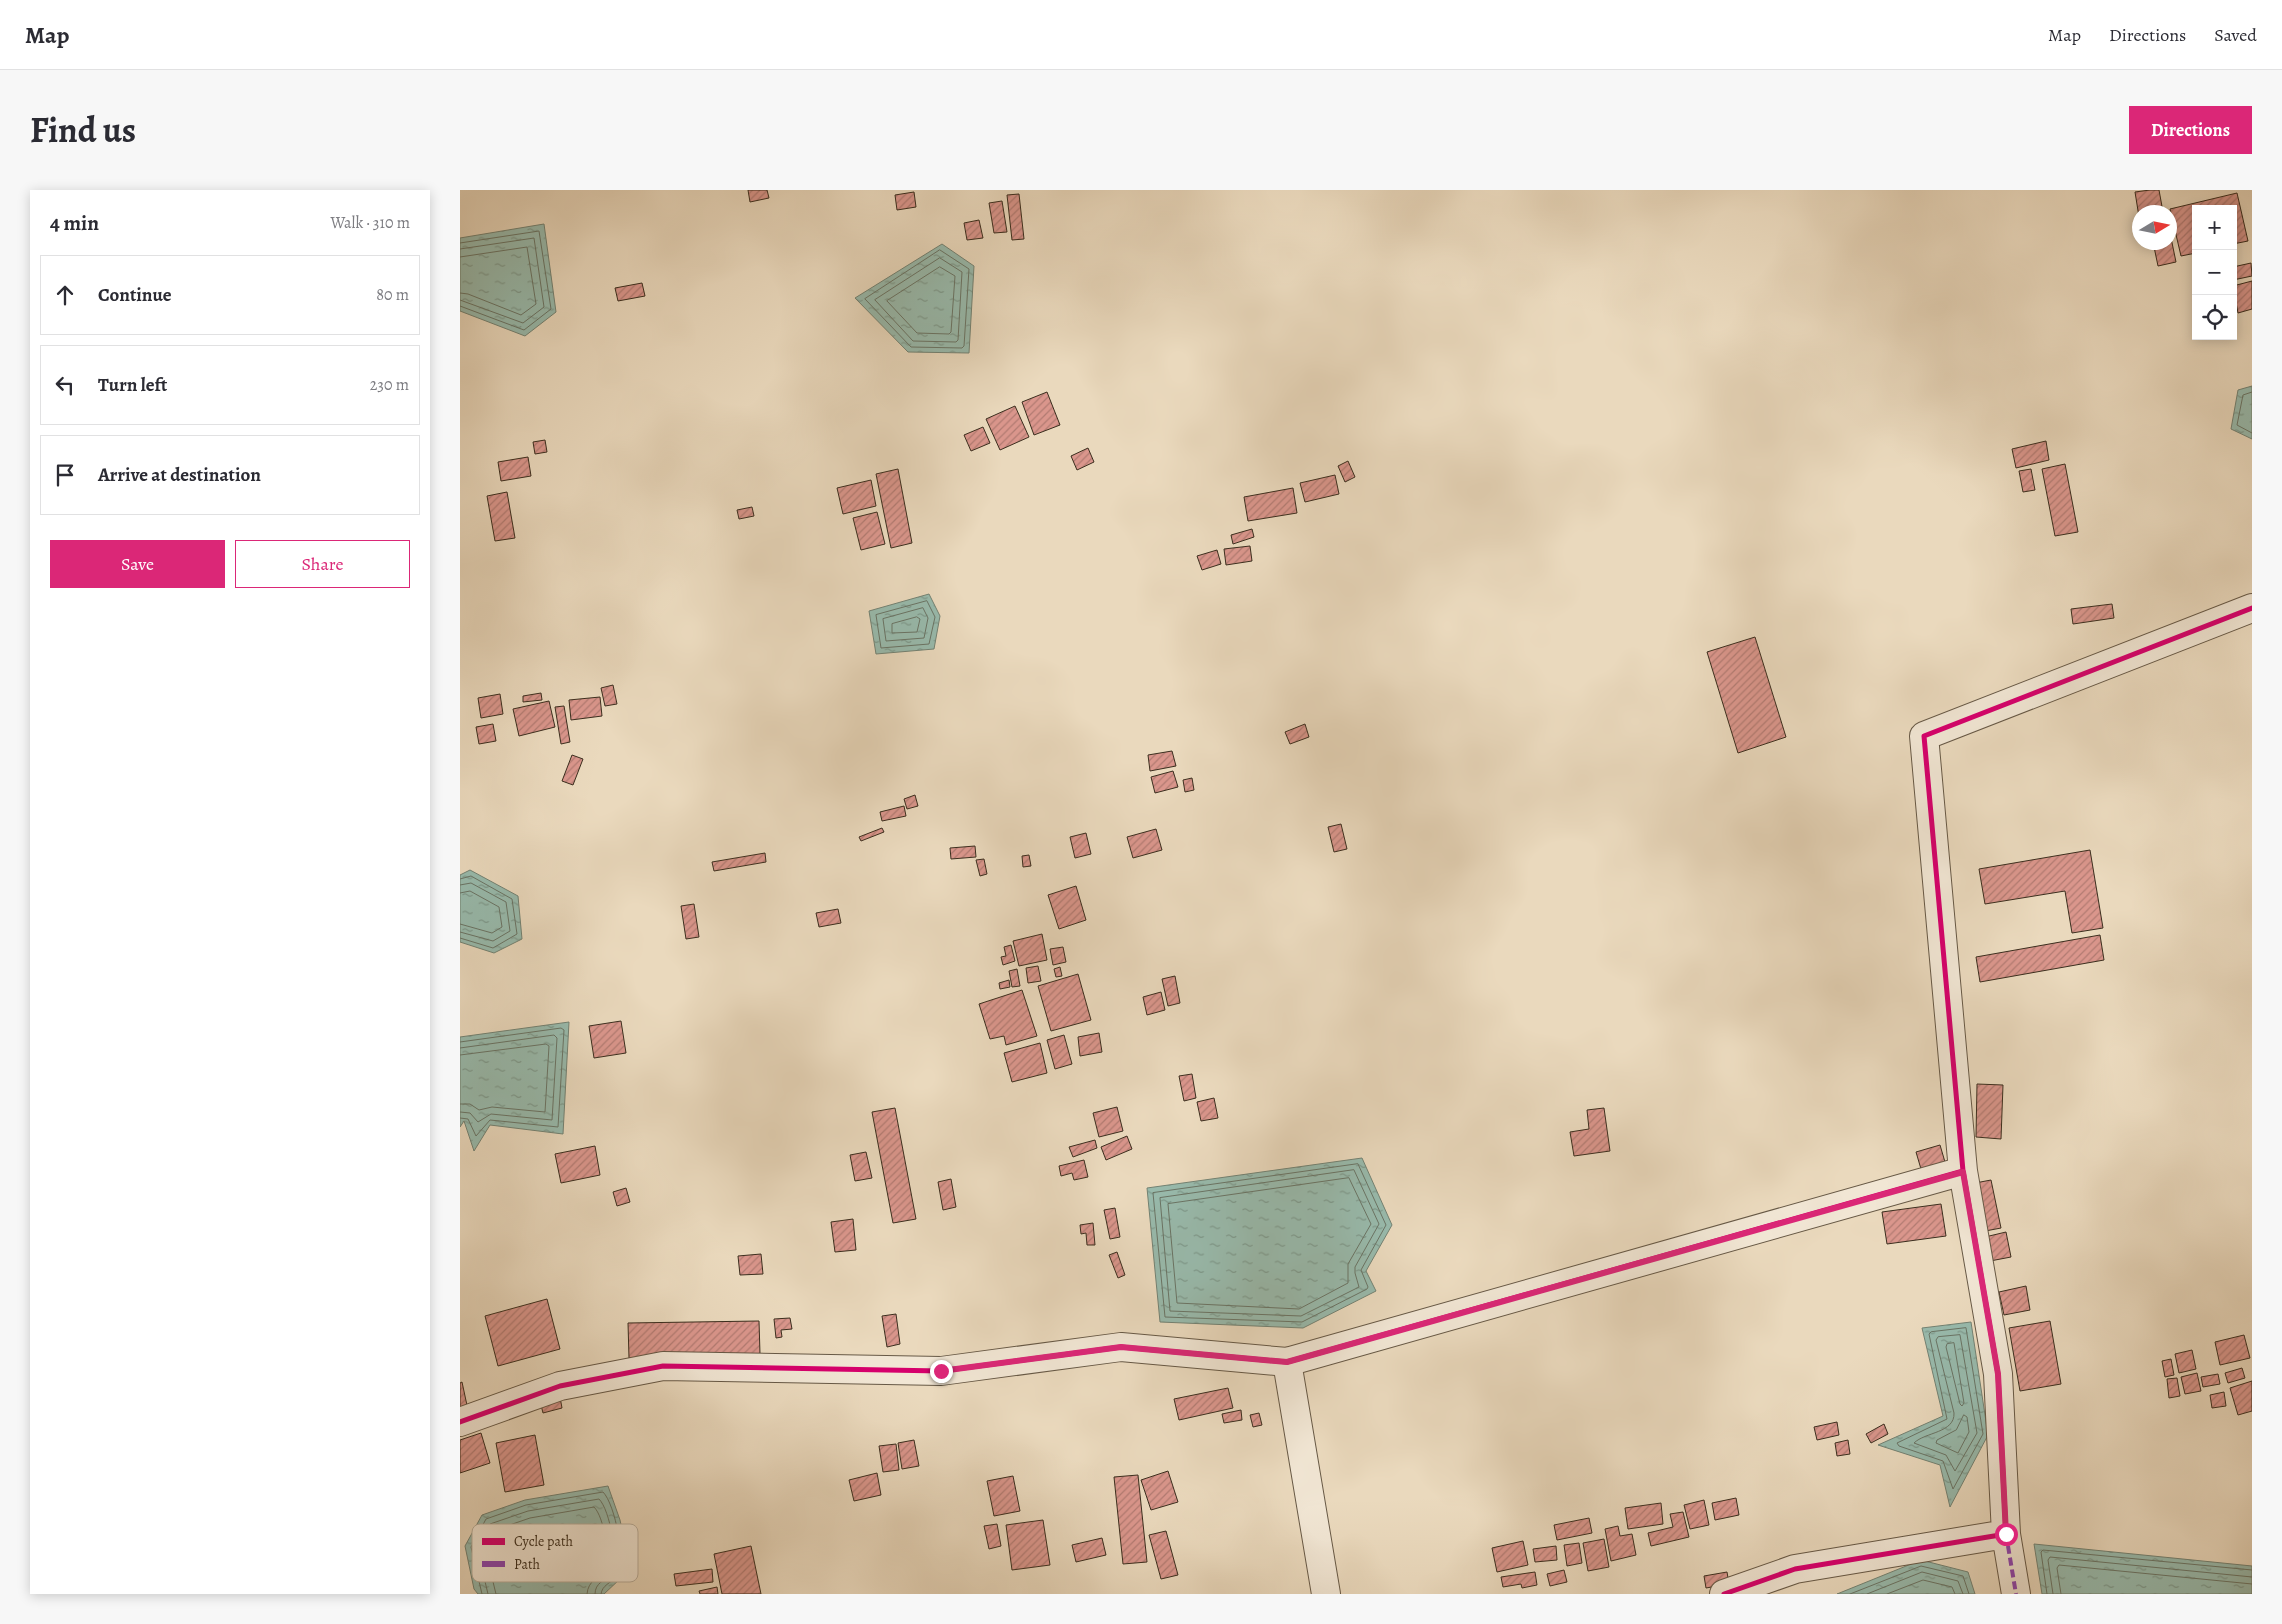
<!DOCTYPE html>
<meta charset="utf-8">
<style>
:root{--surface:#fff;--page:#f7f7f7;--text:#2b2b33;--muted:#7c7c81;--line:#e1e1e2;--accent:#db2777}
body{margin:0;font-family:Alegreya,serif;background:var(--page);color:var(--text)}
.controls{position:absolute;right:15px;top:15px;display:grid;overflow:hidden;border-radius:0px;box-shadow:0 2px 12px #0003}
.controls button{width:45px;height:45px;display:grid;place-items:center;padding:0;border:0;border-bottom:1px solid var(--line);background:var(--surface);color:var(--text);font:25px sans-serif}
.compass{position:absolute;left:1672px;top:15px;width:45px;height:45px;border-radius:50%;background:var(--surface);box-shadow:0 2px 12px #0003;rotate:80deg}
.stop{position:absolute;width:15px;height:15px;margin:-11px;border:4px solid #db2777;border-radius:50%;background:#fff}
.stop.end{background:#db2777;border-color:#fff;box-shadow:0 1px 5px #0008}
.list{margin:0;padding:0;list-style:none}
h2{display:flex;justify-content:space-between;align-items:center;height:65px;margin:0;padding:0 20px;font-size:21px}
h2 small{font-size:16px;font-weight:400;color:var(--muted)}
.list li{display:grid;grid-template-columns:32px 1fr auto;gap:15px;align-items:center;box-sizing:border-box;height:80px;margin:0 10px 10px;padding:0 10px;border:1px solid var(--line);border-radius:0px}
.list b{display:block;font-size:19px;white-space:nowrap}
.list em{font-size:16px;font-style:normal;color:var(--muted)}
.actions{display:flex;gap:10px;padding:15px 20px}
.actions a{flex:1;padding:11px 0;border:1px solid var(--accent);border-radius:0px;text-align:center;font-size:18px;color:var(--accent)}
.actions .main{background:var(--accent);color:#fff}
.icon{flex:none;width:28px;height:28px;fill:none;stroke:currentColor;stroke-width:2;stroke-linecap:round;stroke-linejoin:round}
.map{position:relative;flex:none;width:1792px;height:1404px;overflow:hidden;border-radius:0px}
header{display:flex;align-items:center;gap:30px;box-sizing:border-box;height:70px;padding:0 25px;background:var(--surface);border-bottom:1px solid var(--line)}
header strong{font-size:24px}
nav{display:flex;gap:28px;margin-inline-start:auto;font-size:18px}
.intro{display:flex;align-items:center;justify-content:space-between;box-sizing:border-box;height:120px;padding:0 30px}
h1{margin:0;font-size:35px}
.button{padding:12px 22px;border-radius:0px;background:var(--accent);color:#fff;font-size:18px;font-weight:700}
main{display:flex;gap:30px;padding:0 30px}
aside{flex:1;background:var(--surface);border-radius:0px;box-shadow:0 2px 12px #0003}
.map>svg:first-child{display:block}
</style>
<header>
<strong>Map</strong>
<nav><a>Map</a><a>Directions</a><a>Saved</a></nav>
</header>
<div class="intro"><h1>Find us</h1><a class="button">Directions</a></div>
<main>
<aside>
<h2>4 min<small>Walk · 310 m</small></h2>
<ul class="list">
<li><svg class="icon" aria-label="ahead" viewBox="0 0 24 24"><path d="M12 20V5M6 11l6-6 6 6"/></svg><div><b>Continue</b></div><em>80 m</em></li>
<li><svg class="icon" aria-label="left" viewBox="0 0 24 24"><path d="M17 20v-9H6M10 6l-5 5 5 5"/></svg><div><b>Turn left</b></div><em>230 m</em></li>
<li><svg class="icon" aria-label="arrive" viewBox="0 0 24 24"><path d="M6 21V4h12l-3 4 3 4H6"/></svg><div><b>Arrive at destination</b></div></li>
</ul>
<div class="actions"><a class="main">Save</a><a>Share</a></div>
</aside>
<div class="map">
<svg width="1792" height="1404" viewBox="0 0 1792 1404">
<defs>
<pattern id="water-ripples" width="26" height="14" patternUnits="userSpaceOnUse" patternTransform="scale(1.25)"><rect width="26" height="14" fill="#98baac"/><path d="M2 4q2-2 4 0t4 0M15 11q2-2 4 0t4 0" fill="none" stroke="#7d988b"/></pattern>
<pattern id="building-hatch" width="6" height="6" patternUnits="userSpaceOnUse" patternTransform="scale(1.25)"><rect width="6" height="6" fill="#da968c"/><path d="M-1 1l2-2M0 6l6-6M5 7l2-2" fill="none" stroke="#b27b72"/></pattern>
</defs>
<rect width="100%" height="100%" fill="#ead9bd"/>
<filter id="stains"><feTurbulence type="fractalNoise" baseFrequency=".004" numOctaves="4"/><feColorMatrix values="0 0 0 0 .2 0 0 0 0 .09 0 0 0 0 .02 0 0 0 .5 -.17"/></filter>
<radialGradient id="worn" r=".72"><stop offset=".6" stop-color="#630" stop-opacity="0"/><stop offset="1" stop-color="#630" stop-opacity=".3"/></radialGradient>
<path fill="url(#water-ripples)" stroke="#738273" d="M84 34 96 122 65 146 0 121V48Z
M482 54 514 76 509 163 448 162 395 108Z
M1792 196V249L1771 239 1778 200Z
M469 404 480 426 474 459 416 464 409 421Z
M10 680 58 706 62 749 34 763 0 752V685Z
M109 832 103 944 30 935 14 961 4 931 0 937V847Z
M902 968 932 1035 906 1081 916 1101 843 1138 700 1132 687 998Z
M1511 1132 1528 1245 1490 1317 1480 1275 1418 1255 1483 1226 1462 1138Z
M148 1296 160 1330 166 1358 161 1388 144 1404H18L14 1399 5 1356 22 1325 65 1310Z
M1574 1354 1792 1376V1404H1582Z
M1461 1370 1508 1382 1515 1404H1377Z"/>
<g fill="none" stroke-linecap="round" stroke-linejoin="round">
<path stroke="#6a7465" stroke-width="1" d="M0 53 79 41 91 119 64 140 0 116
M0 59 74 48 84 117 63 133 0 110
M480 60 509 79 504 156 502 158 451 157 405 109Z
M0 67 67 57 76 114 61 125 8 104 0 103
M480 68 502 82 498 150 496 152 453 151 415 110Z
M480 77 495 86 491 142 489 144 457 143 427 111Z
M1792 202 1783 205 1777 235 1792 243
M467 411 475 427 469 454 421 458 416 425Z
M463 418 468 428 464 448 426 451 423 429Z
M457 427 460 429 457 442 432 443V434Z
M0 689 11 686 52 709 57 744 33 758 0 748
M0 695 11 693 46 712 50 741 33 751 0 742
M0 703 10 701 39 717 42 737 32 743 0 734
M0 852 101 838 104 840 98 937 30 930 16 946 8 929 0 928
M0 858 94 845 97 848 92 930 31 924 18 932 10 923 0 922
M0 865 86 854 89 856 85 922 32 917 19 920 10 914H0
M898 974 926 1035 901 1080 908 1097 907 1099 842 1132 705 1127 693 1003Z
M894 980 919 1034 895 1077V1083L899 1097 841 1126 710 1121 700 1008Z
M889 988 911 1034 888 1074V1093L839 1119 717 1113 708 1014Z
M1506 1138 1523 1244 1493 1299 1483 1271 1439 1256 1437 1253 1487 1229 1469 1144 1471 1142Z
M1500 1145 1517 1243 1495 1281 1486 1265 1454 1253C1465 1242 1495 1243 1494 1223L1476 1150 1478 1147Z
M1494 1153 1504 1213 1502 1216 1500 1214 1486 1157 1487 1154Z
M1504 1225 1507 1227 1509 1242 1498 1263 1476 1253 1477 1250 1496 1240Z
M22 1404 11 1357 26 1329 66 1315 143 1302C155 1314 167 1372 156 1387 151 1393 142 1395 141 1404
M28 1404 17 1358 30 1334 68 1321 139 1309C150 1320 159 1369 150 1383 145 1392 135 1392 135 1404
M36 1404 25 1359 35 1340 70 1328 134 1317C144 1327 150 1365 144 1378 139 1389 128 1390 127 1404
M1390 1404 1461 1376 1503 1386 1509 1404
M1407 1404 1462 1382 1498 1391 1503 1404
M1427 1404 1463 1390 1492 1397 1495 1404
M1587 1404 1581 1362 1583 1360 1792 1380
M1593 1404 1588 1370 1590 1367 1792 1387
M1601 1404 1597 1378 1599 1375 1792 1394"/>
</g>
<path fill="url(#building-hatch)" stroke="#3b2e1e" d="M288 0H307L309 8 290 12Z
M1690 0H1699L1703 22H1680V33L1675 2Z
M454 2 456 17 437 20 435 5Z
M1777 3 1788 51 1773 54V19H1736V63L1721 66 1710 19Z
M559 4 564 49 552 50 547 5Z
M542 11 547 42 534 43 529 13Z
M519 30 523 48 507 50 504 33Z
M1710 43 1716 72 1698 76 1693 52H1710Z
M1791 73 1792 86 1773 90V77Z
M1792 91V119L1778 123 1773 96Z
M182 93 185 106 158 111 155 98Z
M587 202 600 235 574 245 562 212Z
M555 216 569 247 540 260 526 229Z
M523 237 530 253 511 261 504 245Z
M85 250 87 262 75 264 73 252Z
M1586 251 1589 270 1556 278 1552 259Z
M628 258 634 272 617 280 611 266Z
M68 267 71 286 41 291 38 272Z
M888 271 895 287 885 292 878 276Z
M1605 274 1618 342 1595 346 1582 279Z
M438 279 452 353 431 358 416 284Z
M1571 279 1575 300 1563 302 1559 281Z
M875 285 879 304 845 312 840 293Z
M411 290 416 316 383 324 377 298Z
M833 298 837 323 788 331 784 307Z
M47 302 55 348 35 351 27 306Z
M292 317 294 326 279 329 277 320Z
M417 322 425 354 401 360 393 328Z
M792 339 794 347 773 354 771 345Z
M790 356 792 371 766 375 764 359Z
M757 360 761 374 742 380 737 366Z
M1652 414 1654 428 1613 434 1611 419Z
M1295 447 1326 547 1278 563 1247 462Z
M153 495 157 514 145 516 141 498Z
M81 503 82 510 63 512V506Z
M40 504 43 524 21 528 18 508Z
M140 507 142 526 111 530 109 510Z
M89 511 95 537 59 546 53 519Z
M104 516 110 552 101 554 95 517Z
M33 534 36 551 19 554 16 537Z
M845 534 849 547 830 554 825 542Z
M712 561 716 576 690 581 688 565Z
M112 565 123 569 113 595 102 591Z
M713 581 718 597 695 603 691 587Z
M732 588 734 600 725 602 723 590Z
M455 605 458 616 447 619 444 609Z
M444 616 446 626 422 631 420 622Z
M881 634 887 659 874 662 868 637Z
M422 638 424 642 401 651 399 647Z
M696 639 702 660 673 668 667 647Z
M626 643 631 664 615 668 610 647Z
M515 656 516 667 491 669 490 658Z
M1630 660 1643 738 1612 743 1605 701 1525 714 1519 679Z
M305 663 306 672 254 681 252 672Z
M569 665 571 676 563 677 562 666Z
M524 669 527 684 520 686 516 670Z
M616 696 626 730 599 739 588 705Z
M234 714 239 747 226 749 221 716Z
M378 719 381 733 359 737 356 723Z
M582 744 587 770 559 776 553 751Z
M1640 745 1644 770 1520 792 1516 767Z
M551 755 555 771 543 775 541 767 546 766 544 757Z
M603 757 606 772 593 775 590 759Z
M578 776 581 791 568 793 566 778Z
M600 777 602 786 596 787 594 779Z
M557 779 560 796 552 797 549 781Z
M618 784 631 830 591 841 578 796Z
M715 786 720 813 708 816 702 789Z
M549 790 550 797 540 799 539 793Z
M562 800 577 846 546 855 544 846 530 849 519 814Z
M701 802 705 820 687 825 683 807Z
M161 831 166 863 134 868 129 836Z
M639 843 642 862 620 866 618 847Z
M604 845 612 874 595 879 587 850Z
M580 853 587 883 552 892 544 863Z
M732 884 736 908 724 911 719 886Z
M1517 894 1543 895 1541 949 1516 947Z
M754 908 758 928 741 931 737 912Z
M657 917 663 941 639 947 633 923Z
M435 918 456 1029 433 1033 412 922Z
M1144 918 1150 961 1114 966 1110 942 1129 939 1127 920Z
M667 946 672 959 646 970 641 957Z
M635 950 637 958 613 967 609 957Z
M1480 955 1485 972 1461 979 1456 962Z
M135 956 140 985 101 993 95 964Z
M406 962 412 988 395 991 390 965Z
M624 970 628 987 614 990 612 983 601 986 599 976Z
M491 989 496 1017 483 1020 478 992Z
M1531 990 1541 1038 1520 1042 1510 994Z
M166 998 170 1012 157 1016 153 1002Z
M1481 1014 1486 1046 1427 1054 1422 1022Z
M655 1018 660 1047 650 1049 644 1020Z
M393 1029 396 1060 375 1062 371 1032Z
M633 1033 635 1055H627L626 1043 621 1044 620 1035Z
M1546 1042 1551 1067 1530 1071 1525 1047Z
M657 1062 665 1085 658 1088 649 1065Z
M301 1064 303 1084 280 1085 278 1066Z
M1566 1096 1570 1120 1544 1125 1539 1102Z
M87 1109 100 1159 38 1176 25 1126Z
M436 1124 440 1154 427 1157 422 1126Z
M330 1128 332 1139 321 1140 322 1147 316 1148 314 1129Z
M299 1131 300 1164 169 1168 168 1133Z
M1590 1131 1601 1194 1560 1201 1549 1138Z
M1784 1145 1790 1168 1760 1175 1755 1152Z
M1732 1160 1736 1179 1719 1183 1715 1164Z
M1711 1169 1714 1185 1705 1187 1702 1171Z
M1782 1178 1785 1188 1768 1193 1765 1183Z
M1737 1183 1741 1201 1725 1204 1721 1187Z
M1758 1184 1760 1194 1743 1197 1741 1187Z
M1717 1188 1720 1206 1709 1208 1707 1189Z
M1792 1191V1221L1778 1225 1770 1198Z
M2 1192 8 1220 0 1221V1193Z
M768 1198 773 1218 719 1230 714 1209Z
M1764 1202 1766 1216 1752 1218 1750 1205Z
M100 1207 102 1218 83 1223 80 1211Z
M781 1220 782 1230 764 1233 762 1224Z
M799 1223 802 1235 793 1237 790 1225Z
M1377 1232 1379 1245 1357 1250 1354 1237Z
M1424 1234 1428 1244 1411 1253 1406 1244Z
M21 1243 30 1273 0 1283V1250Z
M75 1245 84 1295 45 1302 36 1253Z
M454 1250 459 1276 442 1279 438 1253Z
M1388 1250 1390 1264 1377 1266 1375 1253Z
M436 1254 439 1280 423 1282 419 1256Z
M708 1281 718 1312 691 1320 681 1290Z
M417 1283 421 1305 394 1311 389 1290Z
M678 1285 687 1372 663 1374 654 1287Z
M553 1286 560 1321 534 1326 527 1291Z
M1276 1308 1279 1325 1255 1330 1252 1313Z
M1244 1310 1249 1335 1230 1339 1224 1315Z
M1201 1313 1203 1334 1168 1339 1165 1318Z
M1223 1322 1229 1347 1191 1356 1188 1343 1213 1337 1210 1324Z
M1129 1328 1132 1343 1097 1350 1094 1335Z
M583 1330 590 1375 552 1380 546 1335Z
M537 1334 541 1356 529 1359 524 1336Z
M1158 1336 1160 1346 1172 1344 1176 1365 1151 1371 1145 1339Z
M706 1341 718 1385 701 1389 689 1345Z
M642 1348 646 1365 616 1372 612 1355Z
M1144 1349 1149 1377 1128 1381 1123 1353Z
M1063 1351 1068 1375 1037 1382 1032 1358Z
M1119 1353 1122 1373 1107 1376 1104 1355Z
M291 1356 301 1404H262L254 1364Z
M1096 1356 1097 1370 1075 1372 1073 1359Z
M252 1379 253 1392 216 1396 214 1384Z
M1104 1380 1107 1392 1090 1396 1087 1384Z
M1075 1382 1077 1395 1062 1398 1061 1394 1043 1397 1041 1387Z
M1267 1382 1269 1394 1246 1398 1244 1386Z
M257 1397 258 1404H240L239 1401Z"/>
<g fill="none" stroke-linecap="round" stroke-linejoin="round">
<defs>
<path id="minor" d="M827 1172 866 1404
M0 1232 100 1196 203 1176 481 1181 661 1157 827 1172 1503 981 1464 546 1792 418
M1546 1344 1556 1404
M1264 1404 1335 1379 1546 1344 1538 1184 1503 981"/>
</defs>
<use href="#minor" stroke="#675946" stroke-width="30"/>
<use href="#minor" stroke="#f1e6d4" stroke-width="28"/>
<path stroke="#8e44ad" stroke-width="4" stroke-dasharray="8 4" stroke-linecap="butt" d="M1546 1344 1556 1404"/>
<defs>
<path id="cycleway" d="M0 1232 100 1196 203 1176 481 1181 661 1157 827 1172 1503 981 1464 546 1792 418
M1264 1404 1335 1379 1546 1344 1538 1184 1503 981"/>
</defs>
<use href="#cycleway" stroke="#f1e6d4" stroke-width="8"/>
<use href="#cycleway" stroke="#d6006c" stroke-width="5"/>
</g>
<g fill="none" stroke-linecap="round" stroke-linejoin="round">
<path stroke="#db2777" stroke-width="6" d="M481 1181 661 1157 827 1172 1503 982 1538 1184 1546 1344"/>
</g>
<rect x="12" y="1334" width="166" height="58" rx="8" fill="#f1e6d4" stroke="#baaf9d" stroke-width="1"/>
<rect x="22" y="1348" width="23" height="7" fill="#d6006c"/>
<rect x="22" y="1371" width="23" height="6" fill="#8e44ad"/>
<g font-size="14" fill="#3b2e1e">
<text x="54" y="1356">Cycle path</text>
<text x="54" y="1379">Path</text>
</g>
<rect width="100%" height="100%" filter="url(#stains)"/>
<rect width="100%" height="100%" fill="url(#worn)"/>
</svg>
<div class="controls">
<button>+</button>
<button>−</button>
<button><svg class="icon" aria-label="locate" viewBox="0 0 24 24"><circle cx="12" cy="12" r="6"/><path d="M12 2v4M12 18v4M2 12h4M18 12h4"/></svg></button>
</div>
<svg class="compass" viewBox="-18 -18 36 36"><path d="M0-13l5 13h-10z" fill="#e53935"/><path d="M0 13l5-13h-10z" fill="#7c7c81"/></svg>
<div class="stop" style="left:1546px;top:1344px"></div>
<div class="stop end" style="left:481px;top:1181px"></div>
</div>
</main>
